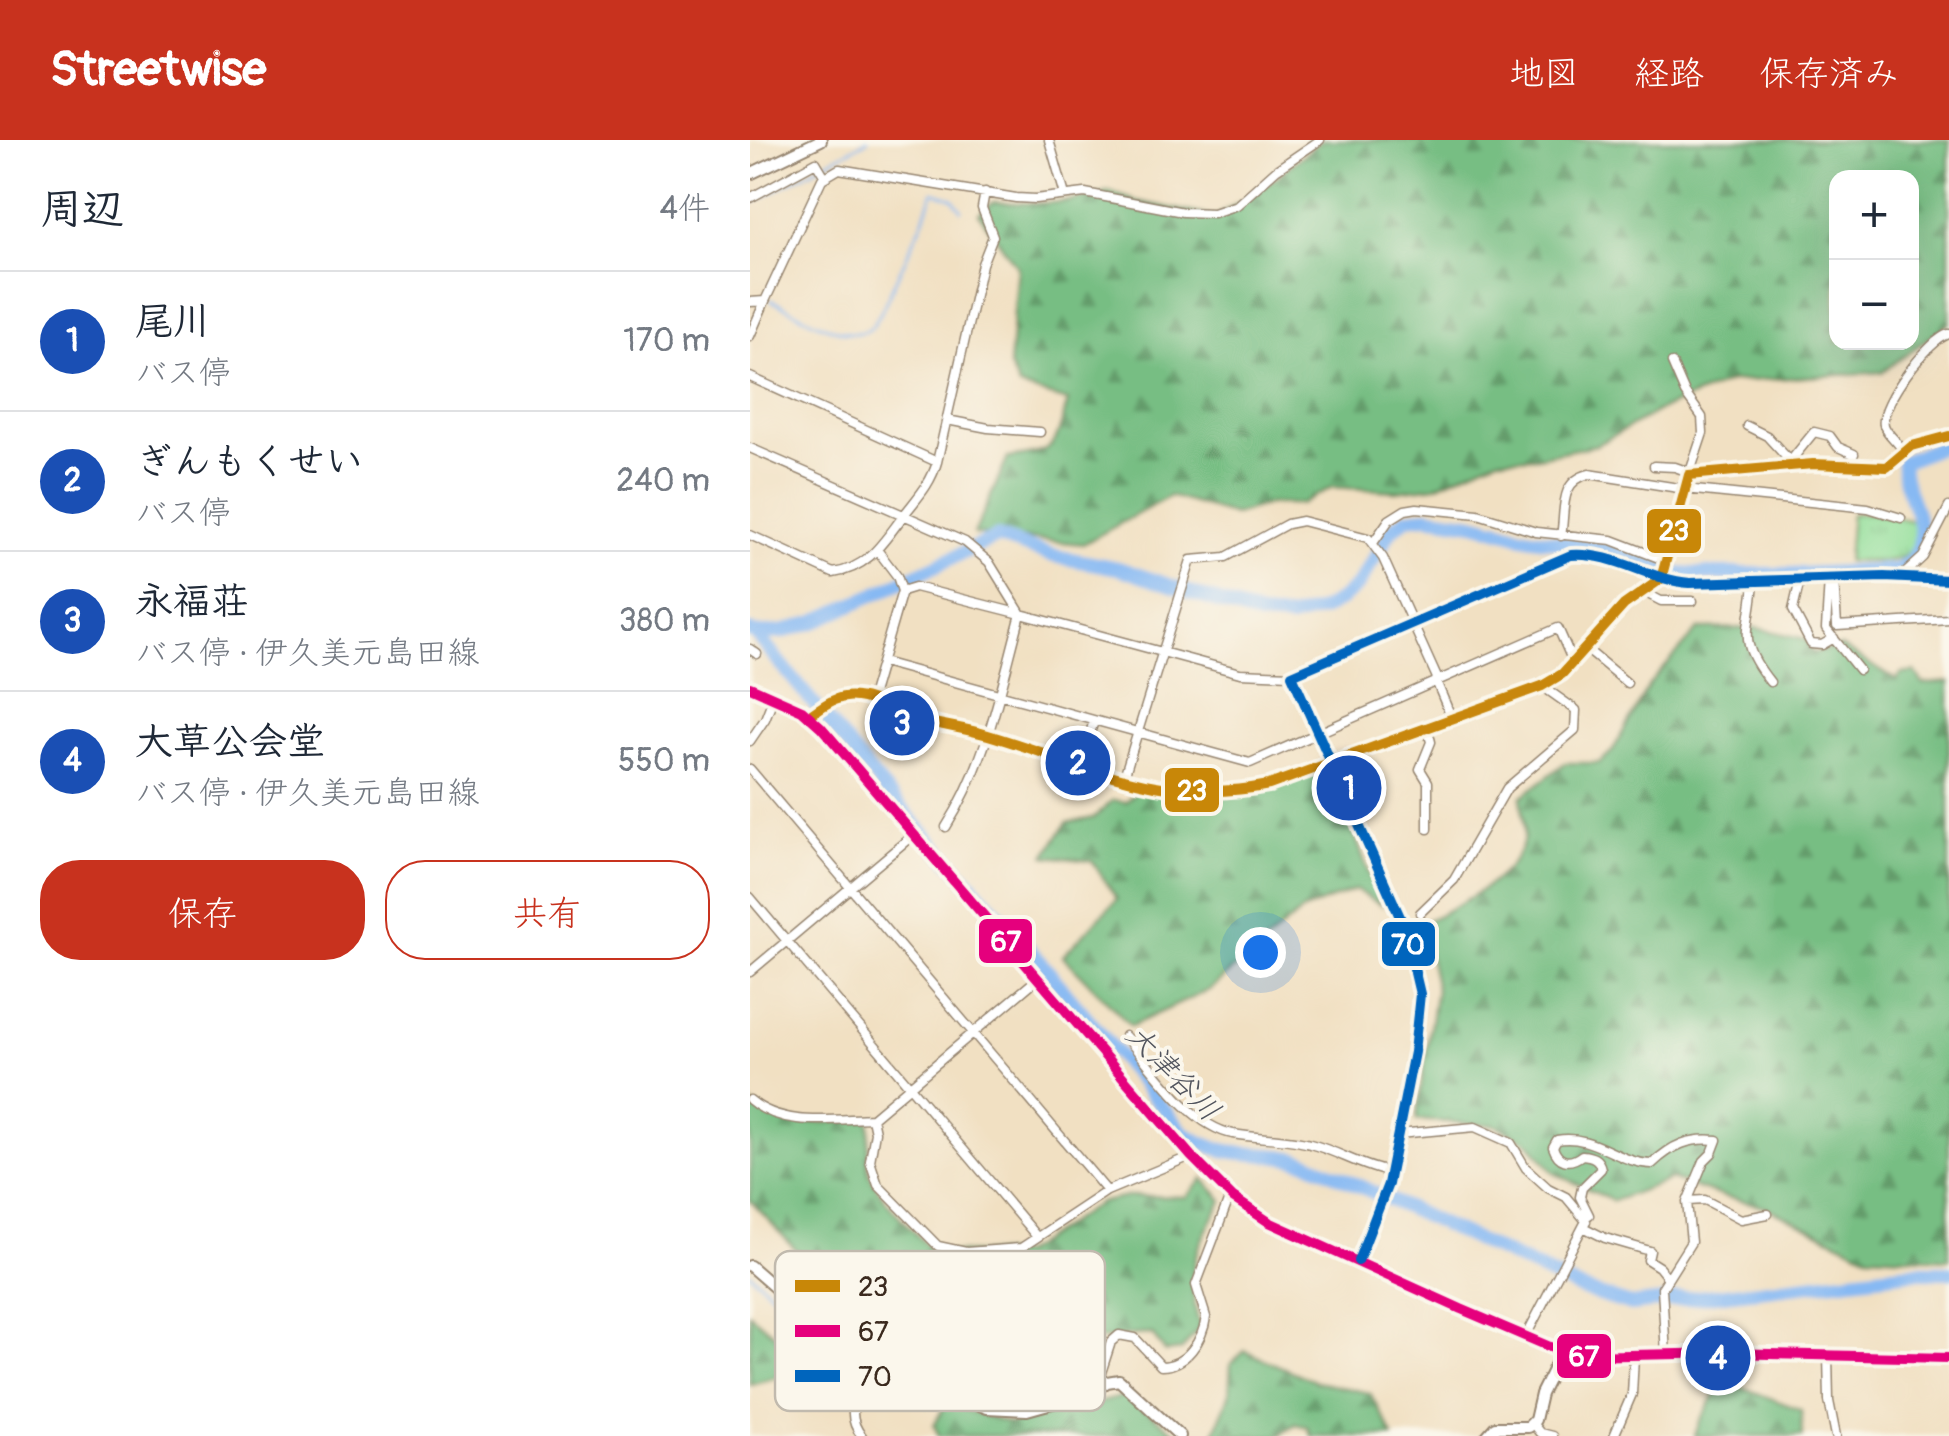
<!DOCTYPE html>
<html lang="ja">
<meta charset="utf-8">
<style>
:root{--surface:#fff;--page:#f6f6f7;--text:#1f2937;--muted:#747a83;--line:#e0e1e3;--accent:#c8321e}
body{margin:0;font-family:Pangolin,"Klee One",sans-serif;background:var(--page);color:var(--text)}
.controls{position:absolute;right:30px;top:30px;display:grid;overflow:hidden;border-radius:20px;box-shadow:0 10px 40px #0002}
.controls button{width:90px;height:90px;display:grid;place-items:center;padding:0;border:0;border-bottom:2px solid var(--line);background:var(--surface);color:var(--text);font:50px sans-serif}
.you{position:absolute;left:510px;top:812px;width:35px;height:35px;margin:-25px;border:8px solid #fff;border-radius:50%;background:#1a73e8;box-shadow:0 0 0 15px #1a73e833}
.badge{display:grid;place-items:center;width:65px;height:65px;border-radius:50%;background:var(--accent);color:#fff;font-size:32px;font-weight:700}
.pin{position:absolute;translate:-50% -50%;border:5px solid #fff;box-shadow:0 2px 10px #0006}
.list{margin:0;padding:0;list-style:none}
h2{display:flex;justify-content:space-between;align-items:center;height:130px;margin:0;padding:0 40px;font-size:42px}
h2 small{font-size:32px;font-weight:400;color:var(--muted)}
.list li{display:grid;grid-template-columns:65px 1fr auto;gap:30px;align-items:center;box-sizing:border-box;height:140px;padding:0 40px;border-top:2px solid var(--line)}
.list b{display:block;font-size:38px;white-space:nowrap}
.list p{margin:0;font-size:32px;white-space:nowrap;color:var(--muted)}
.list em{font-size:32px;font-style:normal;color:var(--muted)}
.actions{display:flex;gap:20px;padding:30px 40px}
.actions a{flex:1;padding:22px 0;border:2px solid var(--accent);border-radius:40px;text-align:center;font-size:35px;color:var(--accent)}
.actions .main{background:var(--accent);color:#fff}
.map{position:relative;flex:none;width:1199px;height:1296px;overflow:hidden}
header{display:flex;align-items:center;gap:60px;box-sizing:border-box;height:140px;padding:0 50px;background:var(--accent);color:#fff}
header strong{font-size:48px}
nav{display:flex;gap:55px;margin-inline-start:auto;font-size:35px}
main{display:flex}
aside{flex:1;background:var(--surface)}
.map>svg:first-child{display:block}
</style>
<header>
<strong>Streetwise</strong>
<nav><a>地図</a><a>経路</a><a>保存済み</a></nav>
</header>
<main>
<aside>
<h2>周辺<small>4件</small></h2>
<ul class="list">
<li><span class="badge" style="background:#1a4fb4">1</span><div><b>尾川</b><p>バス停</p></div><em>170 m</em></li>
<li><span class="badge" style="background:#1a4fb4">2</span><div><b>ぎんもくせい</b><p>バス停</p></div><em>240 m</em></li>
<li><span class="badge" style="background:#1a4fb4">3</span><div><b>永福荘</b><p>バス停 · 伊久美元島田線</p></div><em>380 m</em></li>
<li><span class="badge" style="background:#1a4fb4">4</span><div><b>大草公会堂</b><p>バス停 · 伊久美元島田線</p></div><em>550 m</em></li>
</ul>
<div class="actions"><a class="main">保存</a><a>共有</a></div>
</aside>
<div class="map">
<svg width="1199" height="1296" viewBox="0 0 1199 1296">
<defs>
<pattern id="grass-tufts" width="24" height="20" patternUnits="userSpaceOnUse" patternTransform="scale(2.5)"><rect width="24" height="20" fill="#94df9b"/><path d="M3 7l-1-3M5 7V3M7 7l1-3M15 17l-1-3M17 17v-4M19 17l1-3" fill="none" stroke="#80c085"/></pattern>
<pattern id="forest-firs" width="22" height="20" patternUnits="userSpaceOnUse" patternTransform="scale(2.5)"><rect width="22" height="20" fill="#77be83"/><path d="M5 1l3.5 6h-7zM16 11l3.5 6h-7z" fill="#639b6b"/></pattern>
</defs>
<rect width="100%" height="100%" fill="#fbf7ec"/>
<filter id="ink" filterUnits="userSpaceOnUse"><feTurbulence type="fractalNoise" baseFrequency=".01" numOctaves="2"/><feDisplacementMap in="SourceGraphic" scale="20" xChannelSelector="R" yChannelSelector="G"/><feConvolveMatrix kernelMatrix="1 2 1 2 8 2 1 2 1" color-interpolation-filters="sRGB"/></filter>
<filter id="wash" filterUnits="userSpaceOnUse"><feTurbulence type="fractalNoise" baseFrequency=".0048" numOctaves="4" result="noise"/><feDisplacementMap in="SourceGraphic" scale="40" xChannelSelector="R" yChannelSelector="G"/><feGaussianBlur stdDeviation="2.25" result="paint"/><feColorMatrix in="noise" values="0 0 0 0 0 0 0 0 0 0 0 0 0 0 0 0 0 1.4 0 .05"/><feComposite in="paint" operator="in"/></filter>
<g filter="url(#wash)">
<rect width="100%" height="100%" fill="#f1e0c2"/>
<path fill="url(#grass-tufts)" stroke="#68845c" stroke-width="2.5" d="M1119 373 1170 382C1167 429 1133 421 1097 421L1101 374Z"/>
<path fill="url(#forest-firs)" stroke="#597450" stroke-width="2.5" fill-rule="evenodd" d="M572 0H1199V183L1132 232 979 242 912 269 846 305 787 317 748 318 686 346 646 351 582 347 551 364H519L484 375 420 356 333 404 224 394 258 318C309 312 304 308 318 261L269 247 259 226 268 128 229 74 243 62C283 64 322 66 359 51L386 61 465 77 510 50ZM1086 38H1162V202H1086Z
M1007 488 1056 499 1063 513 1091 507 1146 540 1151 534 1165 532 1173 544 1199 542V1119L1117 1115 1014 1066 975 1057 921 1039 863 1061 804 1033 779 1002 745 985 666 980 686 849 672 783C705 767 767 738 774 698 776 686 772 670 771 657L815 623H849L862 612 899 545 949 489Z
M566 633 577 635 585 642 631 765 605 750 553 770 459 850 381 886 313 816 367 759 342 721 295 716 317 683 344 678 363 660 376 662 390 648C464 671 496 653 566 633Z
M0 963C32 990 80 982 119 979 122 996 115 1012 118 1028 123 1054 165 1092 183 1112L272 1114 349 1063 381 1056 436 1057 453 1039 473 1060C445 1110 433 1130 450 1187L432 1210 415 1212 402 1194C360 1195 324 1205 284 1215L256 1198 205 1196 142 1184 84 1151 0 1060Z
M0 1174 63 1227 0 1244Z
M495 1211 566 1242 620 1253 643 1296H561L558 1287 545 1284 528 1296H463L479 1256 481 1223Z
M971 1239 1051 1270 1052 1296H945C950 1275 966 1260 971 1239Z
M375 1256 431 1296H189L184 1285 196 1263 259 1284Z"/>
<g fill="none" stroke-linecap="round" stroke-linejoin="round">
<path stroke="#87b9f3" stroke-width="2.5" d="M0 64 118 0
M21 160C43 170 100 206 121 188 122 187 129 175 130 174L174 79 183 52 202 58 212 70
M0 1133 25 1156"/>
<path stroke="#87b9f3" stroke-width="14" d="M0 491 6 494 140 656 261 787 433 992C481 1024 509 1007 558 1022L833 1150 881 1165 1161 1132H1199
M6 494 32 492 65 482 247 397 304 416 368 428 509 476 540 478 574 469 590 460 608 445 642 389 657 378 676 376 724 383 776 397 871 411 926 434H1048L1146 430C1199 401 1148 355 1153 322L1199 303"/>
</g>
</g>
<g filter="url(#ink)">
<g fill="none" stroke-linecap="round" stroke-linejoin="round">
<defs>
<path id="minor" d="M299 0 315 55
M0 58 66 22 75 37
M0 162 15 161 72 39 89 29 266 58 285 59 335 53 433 72 463 73 487 65 526 30 570 0
M0 196 15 161
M922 223 935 253 952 277 953 293 939 335
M0 237 187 322
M197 280 238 288 290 292
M997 286 1017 296 1040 321
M0 308 215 402 239 422 271 474 490 533 542 535
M1153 311C1149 302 1136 294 1134 285 1129 265 1180 198 1199 194
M1038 324 1064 292 1080 296 1088 307 1104 314
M904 326 925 327 939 332
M0 395 83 433C119 428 133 402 154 375 167 358 181 344 187 322L232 124 243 96 232 68 235 52
M811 396C816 370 808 342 839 334L935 349 1118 368 1151 378
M623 403 639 380 655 370 667 368 728 374 786 392 862 400 917 421
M1150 438 1173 417 1199 367
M1079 439 1076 489 1109 530
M1084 439 1087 486 1199 479
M1050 440 1043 470 1061 504 1072 505 1084 498
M1004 441C1001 492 985 498 1020 542
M152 451 165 447 271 474C251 547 237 623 196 687
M892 451 911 461H943
M835 508 877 543
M0 509 7 514
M132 522 500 623 808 488 823 522
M686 541 702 579
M120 561 152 451 147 436 128 411
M59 576C74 565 87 554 107 557 127 559 145 573 164 578 188 585 214 588 238 595 337 624 410 667 519 645L792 546 812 534 874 465 911 439 939 335 1063 324 1137 327 1162 306 1199 296
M677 587 681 602 670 629 678 642V689
M0 601 15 579 24 556
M327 626 344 582
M0 629 357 1051
M373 640 441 420 476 417 537 384 552 381 618 398 633 418 688 540
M0 757 287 1097
M670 773 704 740 757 648 825 590 826 570 792 546
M0 832 163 695
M375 896C403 928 440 986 483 994 508 999 535 997 560 1004 588 1011 611 1027 640 1032
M0 960C33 988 82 979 122 978L125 992 120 1021 128 1045 188 1106 216 1112 271 1108 357 1051 441 1016
M122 978 287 839
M648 994 725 987 761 1003 776 1028 798 1048 816 1057 836 1081
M938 1061 955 1060 991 1079 1018 1074
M839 1075 830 1057 832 1048 851 1029C849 1018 842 1016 832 1015 819 1025 808 1022 803 1007L807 1000C843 993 867 1023 902 1024 922 1005 940 997 967 1000L962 1013 954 1021 937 1062 941 1102 912 1148 916 1215
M833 1087 855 1098 900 1111 898 1120 909 1127 917 1137
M776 1196 836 1081
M1078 1214 1079 1261 1086 1296
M345 1251 361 1202 369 1195 385 1198 411 1226C436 1226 453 1200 456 1177L446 1145 480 1056
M782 1283 790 1293 802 1296
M112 1296C86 1266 122 1232 139 1206
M864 1296 882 1254 884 1217"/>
<path id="tertiary" d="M0 34 71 0
M608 1121 638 1044 664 912 670 854 654 786 542 535 821 415C865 412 898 440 940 443L1134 437 1199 440
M0 1126 31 1153 62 1160 124 1189 189 1248 237 1268 277 1270 345 1251 357 1242 369 1240 430 1296
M737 1296 745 1287H778L785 1280 791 1254 812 1212"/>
<path id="secondary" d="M0 547 52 570 71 587 441 1016 483 1058 519 1082 711 1169 812 1212 831 1216 978 1213 1199 1218"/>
</defs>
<use href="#minor" stroke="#968570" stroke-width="11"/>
<use href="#tertiary" stroke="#968570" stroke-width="14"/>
<use href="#secondary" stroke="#968570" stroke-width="15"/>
<use href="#minor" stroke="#fff" stroke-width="8"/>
<use href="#tertiary" stroke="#fff" stroke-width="10"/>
<use href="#secondary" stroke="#fbe6c4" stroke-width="11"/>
<defs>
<path id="bus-1" d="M59 576C74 565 87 554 107 557 127 559 145 573 164 578 188 585 214 588 238 595 337 624 410 667 519 645L792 546 812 534 874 465 911 439 939 335 1063 324 1137 327 1162 306 1199 296"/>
<path id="bus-2" d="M0 547 52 570 71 587 441 1016 483 1058 519 1082 711 1169 812 1212 831 1216 978 1213 1199 1218"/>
<path id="bus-3" d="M608 1121 638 1044 664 912 670 854 654 786 542 535 821 415C865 412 898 440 940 443L1134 437 1199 440"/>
</defs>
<use href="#bus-1" stroke="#fbf7ec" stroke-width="18"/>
<use href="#bus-2" stroke="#fbf7ec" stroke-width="18"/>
<use href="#bus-3" stroke="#fbf7ec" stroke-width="18"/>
<use href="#bus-1" stroke="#c88708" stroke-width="10"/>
<use href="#bus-2" stroke="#e5007d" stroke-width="10"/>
<use href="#bus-3" stroke="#0065bd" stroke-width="10"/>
</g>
</g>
<g text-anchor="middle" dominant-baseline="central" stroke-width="8" stroke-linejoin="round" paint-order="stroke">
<g font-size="30" font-style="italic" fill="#52555e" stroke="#fbf7ec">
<text transform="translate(423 933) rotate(46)">大津谷川</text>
</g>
</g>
<rect x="25" y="1111" width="330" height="160" rx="15" fill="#fbf7ec" stroke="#c1baae" stroke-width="2.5"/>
<rect x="45" y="1140" width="45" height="12" fill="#c88708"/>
<rect x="45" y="1185" width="45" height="12" fill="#e5007d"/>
<rect x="45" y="1230" width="45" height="12" fill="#0065bd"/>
<g font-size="28" fill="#3b2a1e">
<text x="108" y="1156">23</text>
<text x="108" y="1201">67</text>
<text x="108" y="1246">70</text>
</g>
<g stroke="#fbf7ec" stroke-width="4">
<rect x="895" y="367" width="58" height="48" rx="10" fill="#c88708"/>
<rect x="413" y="626" width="58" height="48" rx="10" fill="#c88708"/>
<rect x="227" y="777" width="57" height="48" rx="10" fill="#e5007d"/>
<rect x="630" y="780" width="57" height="48" rx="10" fill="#0065bd"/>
<rect x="805" y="1192" width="58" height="48" rx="10" fill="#e5007d"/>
</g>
<g font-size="28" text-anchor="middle" font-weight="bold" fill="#fff">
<text x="924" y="400">23</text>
<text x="442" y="660">23</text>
<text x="256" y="811">67</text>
<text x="658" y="814">70</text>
<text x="834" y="1226">67</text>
</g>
</svg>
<div class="controls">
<button>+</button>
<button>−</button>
</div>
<div class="you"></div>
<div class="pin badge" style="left:599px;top:648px;background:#1a4fb4">1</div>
<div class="pin badge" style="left:328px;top:623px;background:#1a4fb4">2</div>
<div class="pin badge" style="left:152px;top:583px;background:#1a4fb4">3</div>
<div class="pin badge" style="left:968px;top:1218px;background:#1a4fb4">4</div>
</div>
</main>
